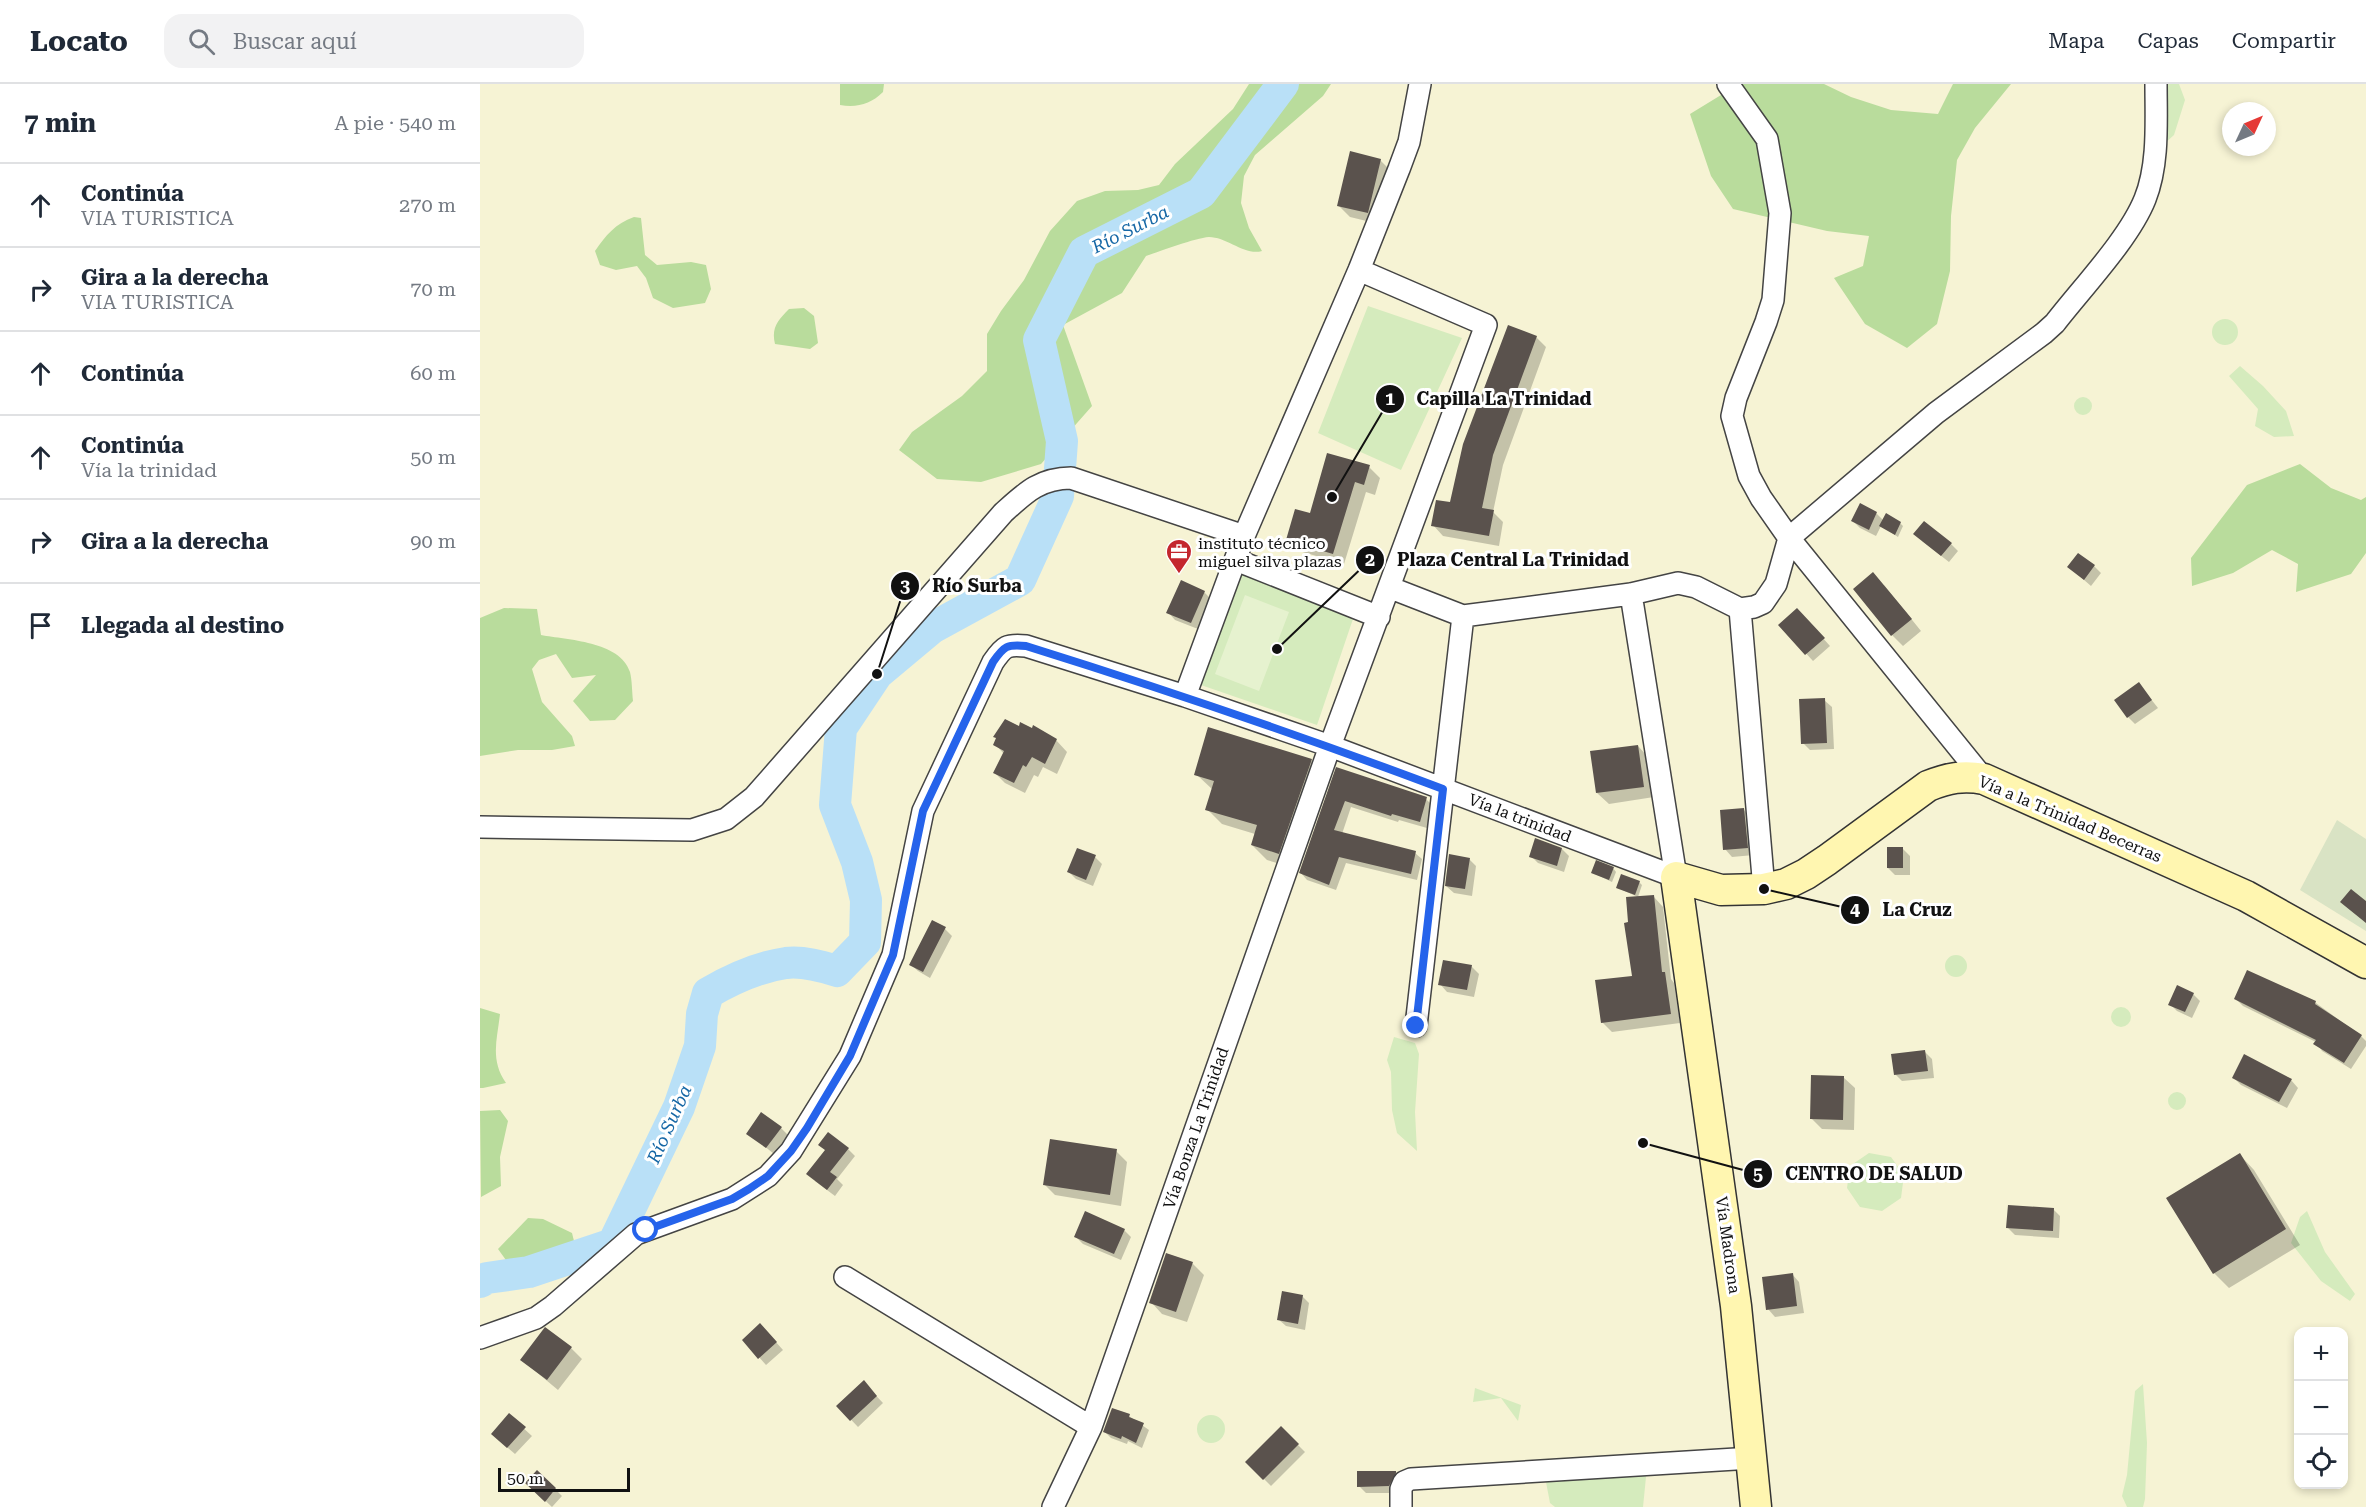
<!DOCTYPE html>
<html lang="es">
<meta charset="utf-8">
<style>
:root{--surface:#fff;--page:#f2f2f3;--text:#1f2937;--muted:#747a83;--line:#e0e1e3}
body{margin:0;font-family:"Roboto Serif",serif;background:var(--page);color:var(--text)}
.controls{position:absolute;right:18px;bottom:18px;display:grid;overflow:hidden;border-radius:12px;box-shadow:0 3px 9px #0003}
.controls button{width:54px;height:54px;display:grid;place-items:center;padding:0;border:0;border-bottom:2px solid var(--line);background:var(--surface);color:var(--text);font:30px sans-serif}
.compass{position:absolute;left:1742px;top:18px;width:54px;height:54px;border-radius:50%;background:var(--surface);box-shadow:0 3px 9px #0003;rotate:46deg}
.scale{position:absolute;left:18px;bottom:15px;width:132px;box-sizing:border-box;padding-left:6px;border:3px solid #111;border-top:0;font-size:16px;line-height:21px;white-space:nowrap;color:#111;-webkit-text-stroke:4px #fff;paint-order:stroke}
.stop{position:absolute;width:18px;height:18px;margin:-14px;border:4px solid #2563eb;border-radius:50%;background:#fff}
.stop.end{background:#2563eb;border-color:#fff;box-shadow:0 2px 6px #0008}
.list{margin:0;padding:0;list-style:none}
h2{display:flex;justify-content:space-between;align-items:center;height:78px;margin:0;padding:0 24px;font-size:26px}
h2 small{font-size:20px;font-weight:400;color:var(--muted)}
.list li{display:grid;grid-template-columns:39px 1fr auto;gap:18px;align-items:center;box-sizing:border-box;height:84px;padding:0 24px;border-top:2px solid var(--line)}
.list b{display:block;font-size:22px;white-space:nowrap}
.list p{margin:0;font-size:20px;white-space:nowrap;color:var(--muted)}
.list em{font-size:20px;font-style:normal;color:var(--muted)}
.icon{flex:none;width:33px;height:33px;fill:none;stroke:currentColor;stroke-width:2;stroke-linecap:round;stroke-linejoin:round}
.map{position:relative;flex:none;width:1886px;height:1423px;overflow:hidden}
header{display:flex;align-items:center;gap:36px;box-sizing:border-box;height:84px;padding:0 30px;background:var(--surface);border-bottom:2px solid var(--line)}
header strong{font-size:28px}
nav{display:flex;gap:33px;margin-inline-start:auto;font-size:21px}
.search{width:420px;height:54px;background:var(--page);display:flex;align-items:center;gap:15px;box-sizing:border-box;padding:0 21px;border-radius:18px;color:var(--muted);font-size:22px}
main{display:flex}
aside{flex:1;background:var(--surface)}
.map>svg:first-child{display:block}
</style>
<header>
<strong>Locato</strong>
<div class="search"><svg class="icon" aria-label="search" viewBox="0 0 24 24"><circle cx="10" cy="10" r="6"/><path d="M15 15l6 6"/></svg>Buscar aquí</div>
<nav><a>Mapa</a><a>Capas</a><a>Compartir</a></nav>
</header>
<main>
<aside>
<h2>7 min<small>A pie · 540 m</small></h2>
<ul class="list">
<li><svg class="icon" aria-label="ahead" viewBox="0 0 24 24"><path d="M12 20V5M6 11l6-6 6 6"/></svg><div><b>Continúa</b><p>VIA TURISTICA</p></div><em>270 m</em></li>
<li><svg class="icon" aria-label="right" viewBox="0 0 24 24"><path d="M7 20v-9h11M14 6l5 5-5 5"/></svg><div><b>Gira a la derecha</b><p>VIA TURISTICA</p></div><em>70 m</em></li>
<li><svg class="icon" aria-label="ahead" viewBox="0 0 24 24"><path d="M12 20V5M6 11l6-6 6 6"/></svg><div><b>Continúa</b></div><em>60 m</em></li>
<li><svg class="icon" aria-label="ahead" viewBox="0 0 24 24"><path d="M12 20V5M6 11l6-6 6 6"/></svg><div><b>Continúa</b><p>Vía la trinidad</p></div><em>50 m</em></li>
<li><svg class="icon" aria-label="right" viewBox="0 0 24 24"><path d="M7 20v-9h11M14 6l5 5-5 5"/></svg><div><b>Gira a la derecha</b></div><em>90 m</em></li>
<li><svg class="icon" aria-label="arrive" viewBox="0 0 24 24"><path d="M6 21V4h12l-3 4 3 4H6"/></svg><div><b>Llegada al destino</b></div></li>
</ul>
</aside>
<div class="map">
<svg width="1886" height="1423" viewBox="0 0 1886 1423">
<rect width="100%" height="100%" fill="#fffdf5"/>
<path fill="#f6f3d4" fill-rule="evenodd" d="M0 0H1886V1423H0ZM1751 27H1787V63H1751ZM1818 1248H1864V1400H1818Z"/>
<path fill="#d5ebbd" d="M1680 0H1699L1705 16 1694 51 1684 60Z
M888 222 982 254 921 386 838 349Z
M1732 248a13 13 0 1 1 26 0a13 13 0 1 1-26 0Z
M1760 282 1783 302 1806 327 1814 352 1794 353 1775 342 1778 325 1749 292Z
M1594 322a9 9 0 1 1 18 0a9 9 0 1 1-18 0Z
M756 488 875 529 837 641 718 600Z
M1465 882a11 11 0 1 1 22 0a11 11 0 1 1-22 0Z
M1631 933a10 10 0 1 1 20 0a10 10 0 1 1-20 0Z
M914 953 935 959 939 970 935 1028 937 1067 917 1049 912 1026 911 988 907 976Z
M1688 1017a9 9 0 1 1 18 0a9 9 0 1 1-18 0Z
M1389 1069 1411 1073 1424 1091 1421 1114 1402 1127 1380 1123 1367 1104 1370 1082Z
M1827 1127 1845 1168 1875 1210 1870 1217 1841 1197 1811 1159 1820 1133Z
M1663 1300 1667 1359 1665 1415 1663 1423H1647L1642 1412 1647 1391 1655 1307Z
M995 1304 1041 1321 1038 1337 1021 1314 993 1318Z
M717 1345a14 14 0 1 1 28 0a14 14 0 1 1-28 0Z
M1158 1379 1166 1393 1163 1423H1075L1070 1419 1066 1398 1080 1385Z"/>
<path fill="#b9dc9c" d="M360 0H404L403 8C391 20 377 24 360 21Z
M769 0H851L843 12 775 71 764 92 761 119 769 144 782 167C765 172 747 153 729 153 715 154 681 167 666 172L642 209 583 241 612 322 561 380 501 398 457 395 419 366 432 348 482 312 507 287V250L521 227 544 196 570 147 597 117 625 107 658 106 679 101 695 80 753 25Z
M1259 0H1344L1371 13 1411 26 1458 30 1473 0H1531L1495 44 1477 76 1471 132 1470 187 1457 240 1427 264 1385 240 1354 194 1383 182 1389 152 1347 147 1253 125 1231 92 1210 30Z
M154 133 161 134 165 171 177 181 211 178 226 181 231 205 225 219 193 224 173 214 166 194 157 182 136 186 120 181 115 167C126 151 135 140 154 133Z
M324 224 334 232 338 259 330 265 295 260C291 244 298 236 309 225Z
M1820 380 1851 404 1881 416 1886 413V469L1871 490 1816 508 1818 480 1792 466 1753 489 1712 502 1711 474 1767 401Z
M24 524 57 525 61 551C87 556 140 557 150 588 152 596 152 607 153 617L135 636 110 637 93 617 116 591 92 594 76 570 59 576 52 585 62 618 92 652 95 662 72 666H38L0 672V534Z
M0 924 20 930C17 956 10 976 26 999L3 1004H0Z
M20 1026 28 1037 20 1073 21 1102 1 1113 0 1027Z
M48 1134 63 1135 92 1149 95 1161 36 1190 18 1165Z"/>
<path fill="#d9e3c4" d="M1857 736 1886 755V847L1820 806Z"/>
<path fill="#e6f2cf" d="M765 511 809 528 779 607 735 590Z"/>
<path fill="#0003" d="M900 76 911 87 899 140 870 133 859 122Z
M1056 253 1066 263 1023 381 1013 428 1023 438 1019 462 963 452 953 441 971 420Z
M889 383 900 394 895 411 886 408 864 480 819 467 808 456 831 431Z
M1381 421 1396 429 1404 437 1420 439 1423 442 1418 453 1401 442 1396 452 1380 444 1373 437Z
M1442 457 1471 460 1478 467 1469 478Z
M1614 482 1621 489 1611 502 1589 483Z
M1404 501 1441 547 1423 562 1412 551Z
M724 508 731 515 718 545 695 536 688 528Z
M1324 533 1350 562 1333 577 1300 541Z
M1659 600 1678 624 1655 640 1648 633Z
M1344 616 1352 623 1354 665 1330 666 1323 659Z
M539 644 576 656 587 668 577 690 563 683 558 693 554 691 545 709 525 699 514 688 524 670 515 660Z
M1158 662 1169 674 1174 713 1129 720 1117 709Z
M831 676 846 691 814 784 787 776 772 761 775 750 742 740 727 725 733 706 716 690Z
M857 685 946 715 953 722 947 744 919 736 918 738 871 723 862 750 935 769 942 775 937 796 866 779 856 806 827 796 821 789Z
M1264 726 1271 733 1274 771 1252 773 1245 765Z
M1082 765 1089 772 1084 788 1058 779 1051 772Z
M1423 765 1430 772V791H1415L1408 784Z
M615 773 622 780 613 802 596 795 589 788Z
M989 775 996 782 992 812 974 809 966 802Z
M1133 784 1136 788 1132 798 1113 789Z
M1159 798 1162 801 1158 813 1138 804Z
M1174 813 1183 823 1191 895 1194 899 1200 939 1132 948 1122 938 1153 893 1150 839Z
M453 838 465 845 472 852 450 894 438 887 430 880Z
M991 882 999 890 994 913 967 908 960 900Z
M1767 888 1836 919 1881 952 1886 957V962L1871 985 1842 967 1836 958 1763 922 1756 915Z
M1713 910 1720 917 1712 934 1697 927 1690 920Z
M1445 968 1452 975 1454 994 1422 997 1415 990Z
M1363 993 1375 1004 1374 1046 1342 1045 1331 1034Z
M1754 994 1811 996 1818 1004 1807 1024 1761 1001Z
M301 1044 308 1051 294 1070 268 1049Z
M368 1065 375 1072 357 1095 363 1101 355 1112 335 1097Z
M636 1067 647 1078 641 1122 575 1111 564 1100Z
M1760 1071 1774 1086 1820 1161 1749 1204 1734 1189Z
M1573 1125 1580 1132 1579 1154 1535 1151 1528 1144Z
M644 1146 651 1153 641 1176 603 1160 596 1153Z
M687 1171 713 1180 724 1191 707 1238 682 1230 671 1218Z
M1312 1190 1319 1198 1324 1229 1295 1233 1288 1225Z
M822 1212 829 1219 825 1246 806 1242 798 1235Z
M287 1248 303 1266 286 1281 264 1256Z
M91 1264 102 1275 78 1306 42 1276Z
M383 1298 403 1319 378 1343 358 1322Z
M29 1331 52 1352 35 1370 20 1357Z
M649 1332 669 1346 662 1364 648 1357 647 1360 631 1354 625 1348Z
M801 1344 825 1368 791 1402 767 1378Z
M915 1388 922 1396 916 1409H886L879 1402Z
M47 1399 75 1405 82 1412 72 1423Z"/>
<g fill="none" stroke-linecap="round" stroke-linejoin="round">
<path stroke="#b9e0f7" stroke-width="32" d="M0 1198 7 1194 49 1188 133 1160 199 1023 220 962 222 930 228 909C252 895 278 883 306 879 323 877 341 882 357 887L385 858 386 816 377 778 355 721 361 644 397 590 452 544 540 496 578 412 582 357 559 256 604 168 721 109 803 0"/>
</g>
<path fill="#5a524d" d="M870 67 901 75 888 129 857 122Z
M1028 241 1057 252 1013 371 1002 424 1014 426 1009 452 951 442 956 416 970 418 983 360Z
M847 369 890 381 884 401 875 398 853 470 806 456 815 425 830 429Z
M1380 419 1397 428 1389 446 1371 437Z
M1406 429 1421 438 1415 451 1399 442Z
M1444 437 1472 459 1461 472 1433 450Z
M1598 469 1615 481 1604 496 1587 483Z
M1393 488 1432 535 1411 552 1373 505Z
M701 496 725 507 711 539 686 529Z
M1317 524 1345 554 1325 571 1298 541Z
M1659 598 1672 616 1647 634 1634 616Z
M1345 614 1347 659 1321 660 1319 615Z
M525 635 539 642 540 638 552 644 553 641 577 655 565 680 552 673 546 683 543 681 534 699 513 689 524 667 513 661 516 654 513 653Z
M728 643 832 675 799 770 771 761 777 741 725 726 734 697 714 691Z
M1158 661 1164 703 1116 709 1110 667Z
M856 683 947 713 940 738 912 730 911 732 865 717 854 746 936 767 931 790 859 773 849 801 819 789Z
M1264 724 1268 764 1243 766 1240 726Z
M1055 754 1082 764 1077 782 1049 773Z
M1407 763H1423V784H1407Z
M597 764 616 771 606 796 587 788Z
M969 770 990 774 985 805 965 802Z
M1116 776 1134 783 1129 796 1111 789Z
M1141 790 1160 797 1155 811 1136 804Z
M1871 805 1886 817V839L1860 818Z
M1174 811 1182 888H1185L1191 930 1121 939 1115 896 1152 892 1144 839 1148 838 1146 813Z
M452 836 466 843 443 888 429 881Z
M963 876 992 881 987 906 958 901Z
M1767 886 1836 917 1835 920 1882 951 1864 979 1833 960 1836 956 1754 915Z
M1697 901 1714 909 1705 928 1688 921Z
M1445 966 1448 987 1414 991 1411 970Z
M1764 970 1812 995 1799 1018 1752 994Z
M1331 991 1364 992 1363 1036 1330 1035Z
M281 1028 302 1043 286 1064 266 1050Z
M348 1048 369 1064 350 1088 357 1093 347 1106 326 1090 345 1066 338 1061Z
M570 1055 637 1065 630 1111 563 1101Z
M1760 1069 1806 1145 1733 1190 1686 1114Z
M1528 1121 1574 1124 1573 1147 1526 1144Z
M605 1127 645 1145 634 1170 594 1153Z
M686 1169 713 1178 696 1228 669 1219Z
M1313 1189 1317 1222 1286 1226 1282 1193Z
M802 1207 823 1211 818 1240 797 1236Z
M280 1239 297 1258 278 1275 262 1256Z
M65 1243 92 1263 67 1296 40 1276Z
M384 1296 397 1312 370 1337 356 1322Z
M632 1324 650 1330 649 1333 664 1339 656 1359 642 1352 641 1355 623 1348Z
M29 1329 46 1343 27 1364 11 1350Z
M801 1342 819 1360 783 1396 765 1378Z
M57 1386 76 1404 65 1418 45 1399Z
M877 1387H916V1389L909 1402 877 1403Z"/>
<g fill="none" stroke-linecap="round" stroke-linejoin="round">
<defs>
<path id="street" d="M1248 0 1287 55 1300 129 1293 216 1286 238 1256 314 1252 332 1269 392 1281 414 1309 454 1504 695
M756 476 899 533
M911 504 983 532 1151 510 1198 499 1216 503 1260 525 1274 523 1283 519 1296 500 1309 454 1456 329 1564 249 1575 239C1602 204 1649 155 1665 115 1679 80 1676 37 1676 0
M1260 525 1284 805
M705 612 764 452 879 186 919 85 929 58 940 0
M0 743 212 746 246 735 274 713 523 429C545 409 560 394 591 394L764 452
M936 942 983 532
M365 1193 611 1343
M0 1254 56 1234 73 1222 156 1150 252 1115 288 1092 311 1067 370 972 413 871 443 727 513 578C524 562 527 560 546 562L705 612 850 662 1196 793 1151 510
M573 1423 611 1343 850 662 1006 241 879 186
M921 1423V1405L924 1398 931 1395 1272 1374"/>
<path id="secondary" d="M1276 1423 1256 1222 1196 793 1241 806 1284 805 1306 800 1326 790 1347 776 1448 702C1468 694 1483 691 1504 695L1766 812 1886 879"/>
</defs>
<use href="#street" stroke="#444" stroke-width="24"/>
<use href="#secondary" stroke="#333" stroke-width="33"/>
<use href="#street" stroke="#fff" stroke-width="21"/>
<use href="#secondary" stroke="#fff6b0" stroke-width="30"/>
</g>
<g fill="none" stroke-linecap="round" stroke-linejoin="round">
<path stroke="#2563eb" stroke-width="8" d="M166 1146 252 1115 269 1105 288 1092 311 1067 327 1044 370 972 413 871 443 727 513 578C524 562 527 560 546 562 687 606 825 653 963 705L936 942"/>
</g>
<defs>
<symbol id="office-pin" viewBox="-11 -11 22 30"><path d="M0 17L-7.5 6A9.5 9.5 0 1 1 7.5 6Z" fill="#c4262e" stroke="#fff"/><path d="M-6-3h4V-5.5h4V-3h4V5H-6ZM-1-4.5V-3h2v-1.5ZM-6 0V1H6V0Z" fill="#fff"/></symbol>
</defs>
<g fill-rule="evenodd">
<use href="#office-pin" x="684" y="453" width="30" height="40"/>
</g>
<g text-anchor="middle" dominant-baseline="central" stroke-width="6" stroke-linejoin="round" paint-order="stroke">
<g font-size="16" fill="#111" stroke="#fff" text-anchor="start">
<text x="718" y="459">instituto técnico<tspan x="718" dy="18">miguel silva plazas</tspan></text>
</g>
<g font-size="16" fill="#111" stroke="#fff">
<text transform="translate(1040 734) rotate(21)">Vía la trinidad</text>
<text transform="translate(1590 735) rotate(23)">Vía a la Trinidad Becerras</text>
<text transform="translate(716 1044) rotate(-71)">Vía Bonza La Trinidad</text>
<text transform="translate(1248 1161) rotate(82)">Vía Madrona</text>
</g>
<g font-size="18" font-style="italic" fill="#1768a6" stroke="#fff">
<text transform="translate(650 145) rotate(-27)">Río Surba</text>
<text transform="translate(189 1040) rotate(-66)">Río Surba</text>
</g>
</g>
<path fill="none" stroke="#111" stroke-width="2" d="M852 413L910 315M797 565L890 476M397 590L425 502M1284 805L1375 826M1163 1059L1278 1090"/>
<g fill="#111" stroke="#fff" stroke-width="2">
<circle cx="852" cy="413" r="6"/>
<circle cx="797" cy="565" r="6"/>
<circle cx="397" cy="590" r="6"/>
<circle cx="1284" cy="805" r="6"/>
<circle cx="1163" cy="1059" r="6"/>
<circle cx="910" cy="315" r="15"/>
<circle cx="890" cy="476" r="15"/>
<circle cx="425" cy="502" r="15"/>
<circle cx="1375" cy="826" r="15"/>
<circle cx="1278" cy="1090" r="15"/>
</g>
<g font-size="18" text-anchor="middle" font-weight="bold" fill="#fff">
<text x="910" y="321">1</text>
<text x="890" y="482">2</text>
<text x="425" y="508">3</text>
<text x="1375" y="832">4</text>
<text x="1278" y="1096">5</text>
</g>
<g font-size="18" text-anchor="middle" font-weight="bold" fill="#111" stroke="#fff" stroke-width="6" stroke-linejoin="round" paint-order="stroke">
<text x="1024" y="321">Capilla La Trinidad</text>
<text x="1033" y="482">Plaza Central La Trinidad</text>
<text x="497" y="508">Río Surba</text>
<text x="1437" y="832">La Cruz</text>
<text x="1394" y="1096">CENTRO DE SALUD</text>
</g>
</svg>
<div class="controls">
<button>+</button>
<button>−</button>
<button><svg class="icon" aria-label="locate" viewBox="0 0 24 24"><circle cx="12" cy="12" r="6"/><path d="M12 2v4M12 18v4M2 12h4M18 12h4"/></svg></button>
</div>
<svg class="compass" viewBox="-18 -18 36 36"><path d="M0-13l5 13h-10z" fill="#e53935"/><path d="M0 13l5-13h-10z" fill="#747a83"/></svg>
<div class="scale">50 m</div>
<div class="stop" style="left:166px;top:1146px"></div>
<div class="stop end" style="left:936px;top:942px"></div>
</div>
</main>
